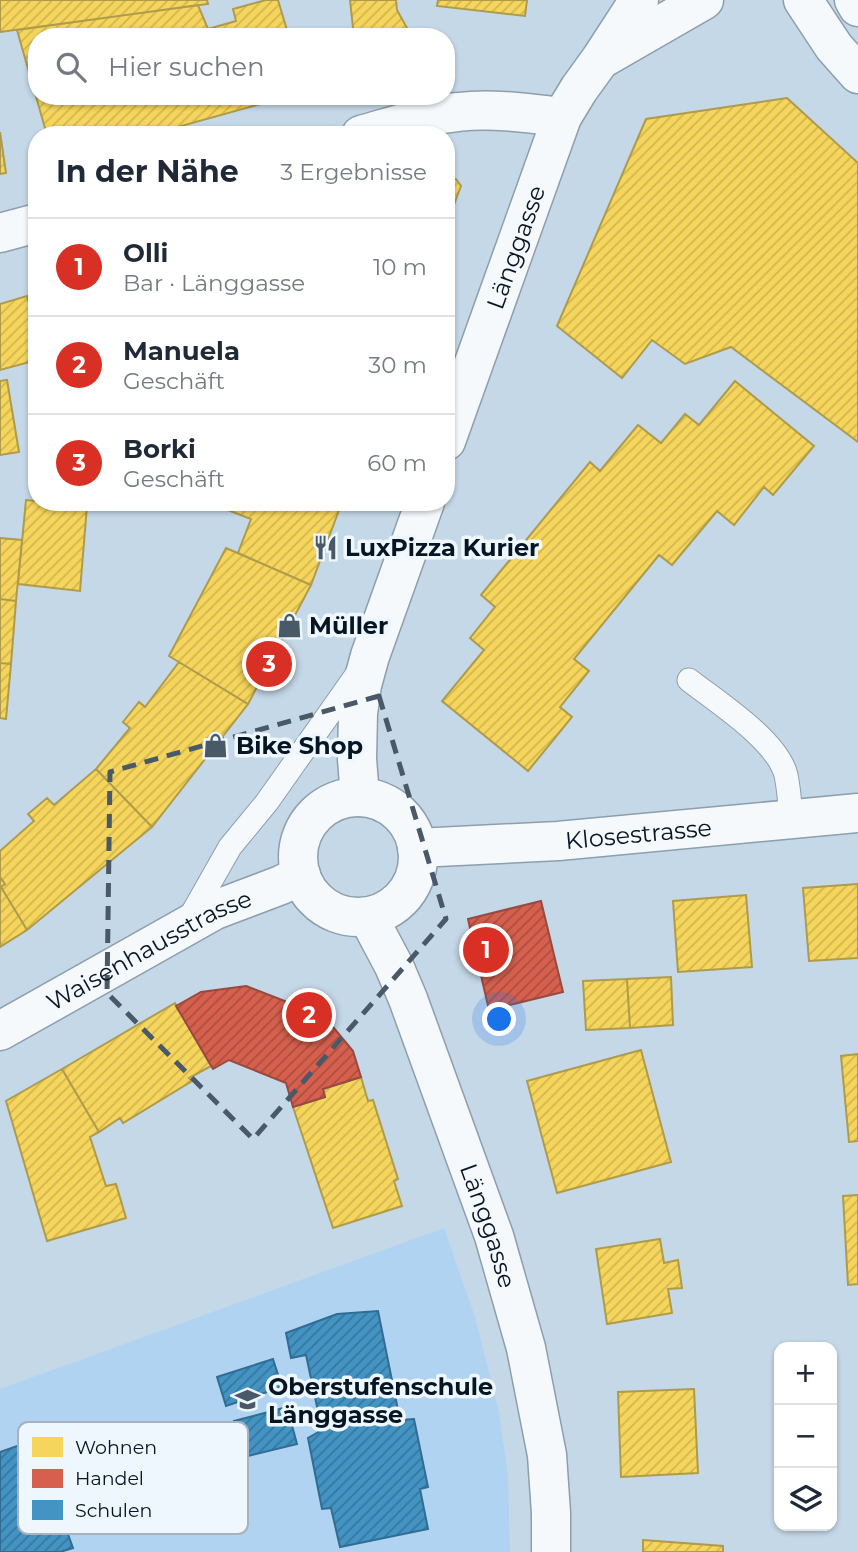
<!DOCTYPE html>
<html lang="de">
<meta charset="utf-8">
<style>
:root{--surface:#fff;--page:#f2f2f3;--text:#1f2937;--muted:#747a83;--line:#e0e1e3;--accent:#d93025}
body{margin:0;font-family:Montserrat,sans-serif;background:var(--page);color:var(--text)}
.controls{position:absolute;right:21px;bottom:21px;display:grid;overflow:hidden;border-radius:14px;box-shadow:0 2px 5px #0004}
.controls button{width:63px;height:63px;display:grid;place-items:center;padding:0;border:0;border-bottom:2px solid var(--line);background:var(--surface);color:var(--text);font:35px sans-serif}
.you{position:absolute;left:500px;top:1020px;width:24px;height:24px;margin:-18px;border:5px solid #fff;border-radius:50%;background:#1a73e8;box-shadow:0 0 0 10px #1a73e833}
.badge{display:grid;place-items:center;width:46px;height:46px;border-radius:50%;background:var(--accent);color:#fff;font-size:23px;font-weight:700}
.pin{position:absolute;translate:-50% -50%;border:4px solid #fff;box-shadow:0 2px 7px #0006}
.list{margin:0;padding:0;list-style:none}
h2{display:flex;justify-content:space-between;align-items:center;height:91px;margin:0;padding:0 28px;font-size:30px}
h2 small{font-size:23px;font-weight:400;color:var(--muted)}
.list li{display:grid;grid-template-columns:46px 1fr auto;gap:21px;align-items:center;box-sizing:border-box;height:98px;padding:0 28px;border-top:2px solid var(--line)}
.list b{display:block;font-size:26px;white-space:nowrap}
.list p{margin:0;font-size:23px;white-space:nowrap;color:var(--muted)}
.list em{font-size:23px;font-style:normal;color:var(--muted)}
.icon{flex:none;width:38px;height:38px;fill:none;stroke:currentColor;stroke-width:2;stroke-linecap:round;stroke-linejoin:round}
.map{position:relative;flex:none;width:858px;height:1552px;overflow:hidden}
.search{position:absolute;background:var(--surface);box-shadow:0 2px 5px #0004;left:28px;top:28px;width:427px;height:77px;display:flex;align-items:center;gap:18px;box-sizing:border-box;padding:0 24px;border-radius:28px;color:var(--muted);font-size:26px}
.panel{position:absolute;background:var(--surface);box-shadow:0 2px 5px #0004;left:28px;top:126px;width:427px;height:385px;border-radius:28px}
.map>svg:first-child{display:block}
</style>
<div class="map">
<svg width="858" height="1552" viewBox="0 0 858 1552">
<defs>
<pattern id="homes-hatch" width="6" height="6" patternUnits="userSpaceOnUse" patternTransform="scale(1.75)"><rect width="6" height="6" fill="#f6d55c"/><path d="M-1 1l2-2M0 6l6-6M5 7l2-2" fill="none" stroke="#d1b650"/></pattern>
<pattern id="shops-hatch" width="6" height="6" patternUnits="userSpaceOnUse" patternTransform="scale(1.75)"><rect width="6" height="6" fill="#d6604d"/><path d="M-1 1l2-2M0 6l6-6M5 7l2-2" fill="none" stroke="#ac4e40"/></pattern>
<pattern id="schools-hatch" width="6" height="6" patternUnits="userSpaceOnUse" patternTransform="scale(1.75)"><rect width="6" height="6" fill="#4393c3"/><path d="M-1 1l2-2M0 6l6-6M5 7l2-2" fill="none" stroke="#36779e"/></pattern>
</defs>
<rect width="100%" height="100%" fill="#c5d8e8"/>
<path fill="#b0d3f2" d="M444 1228 475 1317 499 1412 508 1476 510 1552H0V1389Z"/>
<path fill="url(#homes-hatch)" stroke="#ae9b4b" stroke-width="2" d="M0 0H207L208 4 0 32Z
M266 0H278L289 37H37V96H289L149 135H47L17 30 198 5 208 29 236 21 233 9Z
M350 0H396L397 10 412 37H354Z
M438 0H527L525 16 437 6Z
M787 98 858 163V442L731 347 685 364 652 340 622 378 557 326 646 119Z
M0 132 6 173 0 174Z
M456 179 461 186 446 226V181Z
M27 296 37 332V360L0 370V304Z
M7 380 19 452 0 455V381Z
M735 381 814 446 773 495 764 487 734 525 717 511 672 565 659 555 574 659 589 671 560 707 572 717 528 771 442 701 484 650 470 638 495 607 481 595 590 462 600 471 638 425 661 443 685 414 699 425Z
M26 500 87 506 80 591 18 584Z
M207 502H319L339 510 311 585 238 553 251 519Z
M0 538 22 540 16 601 0 599Z
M226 548 311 585 248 704 169 656Z
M0 599 16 601 11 664 0 663Z
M179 662 248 704 152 827 96 769 130 728 123 722 139 702 145 707Z
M0 663 11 664 6 719 0 718Z
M96 769 152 827 27 930 1 887 5 884 0 877V851L34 821 28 814 47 798 54 805Z
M0 877 5 884 1 887 27 930 0 947Z
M858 884V958L809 961 803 888Z
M746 895 752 967 678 972 673 901Z
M671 977 673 1025 630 1028 627 979Z
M627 979 630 1028 586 1030 583 981Z
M175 1003 211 1066 189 1078 192 1081 123 1123 120 1118 99 1132 62 1069Z
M641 1050 671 1162 557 1193 527 1081Z
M858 1054V1141L849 1142 841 1056Z
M62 1069 99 1132 90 1137 106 1186 116 1184 126 1218 47 1241 6 1101Z
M361 1077 368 1101 373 1100 398 1179 394 1181 402 1206 333 1228 293 1107 325 1097 323 1089Z
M858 1195V1284L848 1285 843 1196Z
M660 1239 664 1263 678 1260 682 1288 668 1289 672 1313 607 1324 596 1249Z
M694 1389 698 1473 621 1477 618 1392Z
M643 1540 723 1546V1552H643Z"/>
<path fill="url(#shops-hatch)" stroke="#984a40" stroke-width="2" d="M541 901 563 992 489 1010 468 919Z
M246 986 324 1016 353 1051 361 1077 323 1089 325 1097 293 1107 286 1083 229 1060 213 1069 176 1006 201 992Z"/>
<path fill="url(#schools-hatch)" stroke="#316d93" stroke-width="2" d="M378 1311 400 1420 414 1419 428 1487 420 1489 428 1529 340 1547 331 1508 322 1509 308 1438 322 1430 306 1355 291 1358 286 1333 337 1314Z
M273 1359 282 1387 226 1406 217 1377Z
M287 1407 297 1444 244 1457 234 1421Z
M34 1440 73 1548 60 1552H0V1452Z"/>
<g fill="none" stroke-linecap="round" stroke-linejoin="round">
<defs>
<path id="lane" d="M689 680C717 702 777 740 786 775 789 789 790 805 791 819
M188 921 230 847 267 802 358 673"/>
<g id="street">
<path d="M361 135C393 126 425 115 458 112 492 108 528 113 562 117"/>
<path d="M0 233 37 223"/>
<path id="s1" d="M417 848 558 841 858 813"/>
<path id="s2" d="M0 1031 215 910 281 885 301 875"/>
</g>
<g id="secondary">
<path d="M605 57 704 0"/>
<path id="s3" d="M446 441 562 117 579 89 600 60 639 0"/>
<path d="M360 797 357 759 358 713 362 685 370 656 425 502"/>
<circle cx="358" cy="857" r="60"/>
<path id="s4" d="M368 917 394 966 408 999 494 1236 526 1348 547 1455 551 1513V1552"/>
</g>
<path id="primary" d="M803 0 834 47 858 74
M854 0 858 7"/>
</defs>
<use href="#lane" stroke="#8d9eac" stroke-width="25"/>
<use href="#street" stroke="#8d9eac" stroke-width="41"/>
<use href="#secondary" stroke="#8d9eac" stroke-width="41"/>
<use href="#primary" stroke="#8d9eac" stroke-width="41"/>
<use href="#lane" stroke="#f6f9fc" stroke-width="23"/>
<use href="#street" stroke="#f6f9fc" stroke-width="38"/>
<use href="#secondary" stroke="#f6f9fc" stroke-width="38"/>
<use href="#primary" stroke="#f6f9fc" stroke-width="38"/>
</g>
<path fill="none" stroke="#495968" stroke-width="5" stroke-dasharray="14 9" stroke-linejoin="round" d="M379 696 446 919 253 1139 107 993 110 772Z"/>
<defs>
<symbol id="restaurant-bare" viewBox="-9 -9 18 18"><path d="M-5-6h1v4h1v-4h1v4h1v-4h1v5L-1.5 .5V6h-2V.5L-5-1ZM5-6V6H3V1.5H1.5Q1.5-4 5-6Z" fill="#495968" stroke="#eef6fe" stroke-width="2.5" paint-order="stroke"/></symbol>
<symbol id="shop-bare" viewBox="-9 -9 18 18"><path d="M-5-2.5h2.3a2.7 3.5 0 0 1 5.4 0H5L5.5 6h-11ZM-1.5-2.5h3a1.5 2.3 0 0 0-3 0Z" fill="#495968" stroke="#eef6fe" stroke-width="2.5" paint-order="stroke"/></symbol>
<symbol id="school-bare" viewBox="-9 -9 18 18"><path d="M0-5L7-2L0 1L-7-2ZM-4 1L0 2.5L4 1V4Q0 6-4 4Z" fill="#495968" stroke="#eef6fe" stroke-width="2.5" paint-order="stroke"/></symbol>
</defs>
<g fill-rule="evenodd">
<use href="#restaurant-bare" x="308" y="530" width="35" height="35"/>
<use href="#shop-bare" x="272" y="608" width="35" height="35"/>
<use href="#shop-bare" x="198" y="728" width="35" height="35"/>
<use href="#school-bare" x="230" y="1382" width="35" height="35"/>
</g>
<g text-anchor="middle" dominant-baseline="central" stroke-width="7" stroke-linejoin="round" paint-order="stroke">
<g font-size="24" fill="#061523" stroke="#eef6fe">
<text stroke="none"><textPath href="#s3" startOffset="206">Länggasse</textPath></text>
<text stroke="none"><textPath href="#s1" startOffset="222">Klosestrasse</textPath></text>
<text stroke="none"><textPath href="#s2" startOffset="170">Waisenhausstrasse</textPath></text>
<text stroke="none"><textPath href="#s4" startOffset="332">Länggasse</textPath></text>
</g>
<g font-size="24" font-weight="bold" fill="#061523" stroke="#eef6fe" text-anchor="start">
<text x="345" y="547">LuxPizza Kurier</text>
<text x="309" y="625">Müller</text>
<text x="236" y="745">Bike Shop</text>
<text x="268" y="1386">Oberstufenschule<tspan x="268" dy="28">Länggasse</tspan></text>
</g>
</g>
<rect x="18" y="1422" width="230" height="112" rx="10" fill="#eef6fe" stroke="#a8b2bc" stroke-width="2"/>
<rect x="32" y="1437" width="31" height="20" fill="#f6d55c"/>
<rect x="32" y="1469" width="31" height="19" fill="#d6604d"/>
<rect x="32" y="1500" width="31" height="20" fill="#4393c3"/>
<g font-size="19" fill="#061523">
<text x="75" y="1454">Wohnen</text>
<text x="75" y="1485">Handel</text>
<text x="75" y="1517">Schulen</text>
</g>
</svg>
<div class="controls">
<button>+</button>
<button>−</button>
<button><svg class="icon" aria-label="layers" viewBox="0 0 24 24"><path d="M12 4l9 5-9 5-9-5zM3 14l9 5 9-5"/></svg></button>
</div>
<div class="you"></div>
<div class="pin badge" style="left:486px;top:950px">1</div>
<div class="pin badge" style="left:309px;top:1015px">2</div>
<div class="pin badge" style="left:269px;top:664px">3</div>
<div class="search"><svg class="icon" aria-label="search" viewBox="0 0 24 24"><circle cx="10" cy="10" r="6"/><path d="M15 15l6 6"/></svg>Hier suchen</div>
<section class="panel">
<h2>In der Nähe<small>3 Ergebnisse</small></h2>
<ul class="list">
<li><span class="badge">1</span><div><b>Olli</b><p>Bar · Länggasse</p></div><em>10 m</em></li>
<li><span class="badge">2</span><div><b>Manuela</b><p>Geschäft</p></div><em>30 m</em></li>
<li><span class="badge">3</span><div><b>Borki</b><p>Geschäft</p></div><em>60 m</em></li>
</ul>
</section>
</div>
